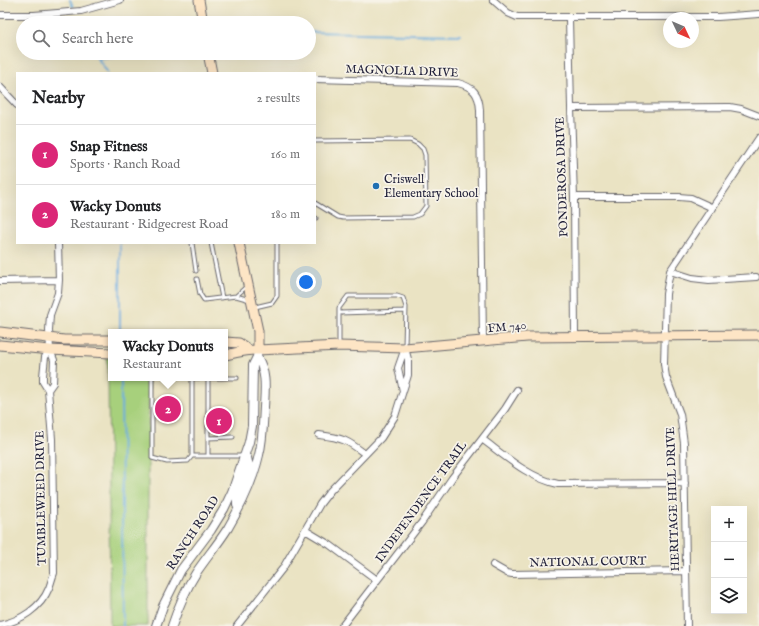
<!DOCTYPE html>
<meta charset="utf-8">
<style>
:root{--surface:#fff;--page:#f6f6f6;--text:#202124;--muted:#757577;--line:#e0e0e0;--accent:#db2777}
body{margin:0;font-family:"IM FELL English",serif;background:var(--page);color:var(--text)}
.controls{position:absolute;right:12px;bottom:12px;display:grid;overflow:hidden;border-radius:0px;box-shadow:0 4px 16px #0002}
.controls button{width:36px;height:36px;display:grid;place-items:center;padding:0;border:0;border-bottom:1px solid var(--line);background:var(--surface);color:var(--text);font:20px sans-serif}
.compass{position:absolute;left:663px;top:12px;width:36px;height:36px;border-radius:50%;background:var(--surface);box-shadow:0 4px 16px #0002;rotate:134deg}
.you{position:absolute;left:306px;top:282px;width:14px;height:14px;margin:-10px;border:3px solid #fff;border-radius:50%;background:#1a73e8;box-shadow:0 0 0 6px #1a73e833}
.badge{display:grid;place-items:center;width:26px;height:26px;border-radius:50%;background:var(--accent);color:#fff;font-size:13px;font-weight:700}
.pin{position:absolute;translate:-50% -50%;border:2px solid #fff;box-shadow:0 1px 4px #0006}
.popup{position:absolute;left:108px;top:329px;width:120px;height:52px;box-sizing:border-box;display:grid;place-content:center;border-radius:0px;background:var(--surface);filter:drop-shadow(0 1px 3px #0005);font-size:13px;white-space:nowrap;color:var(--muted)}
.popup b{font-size:15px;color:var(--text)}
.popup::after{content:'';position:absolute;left:50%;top:100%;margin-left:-8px;border:8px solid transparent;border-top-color:var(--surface)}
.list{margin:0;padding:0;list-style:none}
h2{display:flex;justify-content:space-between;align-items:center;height:52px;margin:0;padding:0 16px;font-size:17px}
h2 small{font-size:13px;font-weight:400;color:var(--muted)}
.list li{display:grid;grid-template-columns:26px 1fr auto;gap:12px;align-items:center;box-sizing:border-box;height:60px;padding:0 16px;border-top:1px solid var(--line)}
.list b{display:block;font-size:15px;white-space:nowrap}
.list p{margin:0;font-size:13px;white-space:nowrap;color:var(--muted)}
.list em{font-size:13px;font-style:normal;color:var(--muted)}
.icon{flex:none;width:22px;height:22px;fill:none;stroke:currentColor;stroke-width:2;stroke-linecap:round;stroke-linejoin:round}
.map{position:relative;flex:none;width:759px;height:626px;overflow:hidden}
.search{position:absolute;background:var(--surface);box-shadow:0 4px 16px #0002;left:16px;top:16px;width:300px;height:44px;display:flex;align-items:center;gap:10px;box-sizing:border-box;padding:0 14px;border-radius:22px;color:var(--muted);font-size:15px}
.panel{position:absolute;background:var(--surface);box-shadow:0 4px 16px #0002;left:16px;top:72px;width:300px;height:172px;border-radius:0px}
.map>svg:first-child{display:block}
</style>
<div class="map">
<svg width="759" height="626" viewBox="0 0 759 626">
<rect width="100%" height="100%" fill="#f7f3e8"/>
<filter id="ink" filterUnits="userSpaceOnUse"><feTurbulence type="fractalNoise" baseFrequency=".025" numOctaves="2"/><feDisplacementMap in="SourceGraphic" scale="8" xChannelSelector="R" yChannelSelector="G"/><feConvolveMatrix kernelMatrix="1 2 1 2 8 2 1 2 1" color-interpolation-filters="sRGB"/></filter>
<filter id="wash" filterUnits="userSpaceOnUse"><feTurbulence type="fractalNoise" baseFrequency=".012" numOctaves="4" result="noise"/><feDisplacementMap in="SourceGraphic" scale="16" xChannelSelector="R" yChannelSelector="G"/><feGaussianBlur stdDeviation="0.9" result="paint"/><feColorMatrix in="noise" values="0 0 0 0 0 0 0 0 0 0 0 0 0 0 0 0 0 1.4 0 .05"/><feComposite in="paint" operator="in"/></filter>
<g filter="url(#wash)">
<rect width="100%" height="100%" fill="#eae3c3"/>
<path fill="#a7d07b" stroke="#64795b" d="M106 358H111V378H149L148 466V626H110L108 367Z"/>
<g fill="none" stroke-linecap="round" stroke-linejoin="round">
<path stroke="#6aaddf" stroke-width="2" d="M70 0 73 7
M78 21 79 23
M309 32 460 35
M94 53 108 73
M99 58 142 53
M120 243V331
M121 378 123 626"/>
</g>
</g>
<g filter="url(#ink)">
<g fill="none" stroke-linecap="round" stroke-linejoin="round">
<defs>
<path id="service" d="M315 141 410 140 418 144 423 149 425 155 426 206 420 214 413 217 343 218 338 217 315 203
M315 218H316
M192 243 196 271
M211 243 222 298
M197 279 200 294 204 300 236 296 250 300
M236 296 247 286
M255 307 272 303 277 296V243
M339 313 406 311
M339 344V308L348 296H397L403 298 406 307 405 346
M152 378V458L167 462 188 461 192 456
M237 378H192V456H244
M208 438 233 437
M208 456V378"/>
<path id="minor" d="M493 0 508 13 517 17H718L759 14
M0 15H34L81 11 120 0
M569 18 571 108 574 197 575 336
M315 79 458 83C473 87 479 93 480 110L483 341
M0 87 17 105
M571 108 730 107 741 109 759 116
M574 197H679L691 198 713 208
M670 271 692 278 709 280 756 277
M0 281 59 280
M48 390 53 383 54 360 50 350 49 330 50 315 58 293 59 280 58 243
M403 391 398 368 405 348
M319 435C343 438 347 440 365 454
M482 439C505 456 529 478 558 484L685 483
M305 530 330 545 377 580
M493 565 507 573 512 574 686 571
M0 625C20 621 41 608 49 588 51 583 52 578 54 573L52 439 48 390 43 382V376L45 357 50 350
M237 626 283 568 320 504 330 491 381 438 395 416 408 375V359L405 348
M342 626 422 522 452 478 505 409 517 390
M687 626 684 443 680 414 666 377 664 364 666 294 670 271 759 138"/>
<path id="tertiary" d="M237 505V499L249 466 247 458 244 456
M156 626 163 606 181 570 211 530 224 509 232 492 249 442 252 426 253 365 257 357 258 350
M172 626C178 608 185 590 196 573 206 558 218 544 228 528 241 506 253 481 259 455 263 440 263 423 264 407 265 389 267 372 257 357"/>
<path id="secondary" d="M199 0 203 23
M208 53 212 73
M239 243 258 331V350
M0 332 64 340H111
M225 342 239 343 248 349
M0 345 50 350 111 353
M225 355C237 353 246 349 258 350L339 346 405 348 527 337 759 335"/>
</defs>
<use href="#service" stroke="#68666b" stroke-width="5"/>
<use href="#minor" stroke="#68666b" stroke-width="8"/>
<use href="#tertiary" stroke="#68666b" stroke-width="10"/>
<use href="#secondary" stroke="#68666b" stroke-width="11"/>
<use href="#service" stroke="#fff" stroke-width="3"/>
<use href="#minor" stroke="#fff" stroke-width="6"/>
<use href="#tertiary" stroke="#fff" stroke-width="8"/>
<use href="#secondary" stroke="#fde5c5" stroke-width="9"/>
</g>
</g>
<circle fill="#1f6fb2" stroke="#f7f3e8" stroke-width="1.5" cx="376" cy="186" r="4"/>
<g text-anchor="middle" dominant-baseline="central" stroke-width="3.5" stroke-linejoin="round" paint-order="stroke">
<g font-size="12" fill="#22223b" stroke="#f7f3e8">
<text transform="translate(402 71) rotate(2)">MAGNOLIA DRIVE</text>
<text transform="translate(562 177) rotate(-92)">PONDEROSA DRIVE</text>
<text transform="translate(507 327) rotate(-5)">FM 740</text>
<text transform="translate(41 498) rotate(-91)">TUMBLEWEED DRIVE</text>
<text transform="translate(673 499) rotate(-92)">HERITAGE HILL DRIVE</text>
<text transform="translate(421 502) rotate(-54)">INDEPENDENCE TRAIL</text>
<text transform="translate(193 533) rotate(-57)">RANCH ROAD</text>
<text transform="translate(588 562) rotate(-1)">NATIONAL COURT</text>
</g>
<g font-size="12" fill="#22223b" stroke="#f7f3e8" text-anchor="start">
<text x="384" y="179">Criswell<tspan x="384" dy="14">Elementary School</tspan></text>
</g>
</g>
</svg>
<div class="controls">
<button>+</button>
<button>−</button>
<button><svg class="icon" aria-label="layers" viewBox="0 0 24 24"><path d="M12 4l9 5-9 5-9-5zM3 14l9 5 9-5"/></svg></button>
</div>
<svg class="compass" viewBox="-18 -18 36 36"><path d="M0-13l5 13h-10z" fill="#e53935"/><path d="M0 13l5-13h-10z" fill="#757577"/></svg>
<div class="you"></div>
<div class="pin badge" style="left:219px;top:421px">1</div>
<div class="pin badge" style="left:168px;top:409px">2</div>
<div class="popup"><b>Wacky Donuts</b>Restaurant</div>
<div class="search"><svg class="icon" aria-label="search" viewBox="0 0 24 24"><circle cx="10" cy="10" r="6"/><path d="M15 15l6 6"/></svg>Search here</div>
<section class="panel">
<h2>Nearby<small>2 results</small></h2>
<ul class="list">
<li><span class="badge">1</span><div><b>Snap Fitness</b><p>Sports · Ranch Road</p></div><em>160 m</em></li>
<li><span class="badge">2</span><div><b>Wacky Donuts</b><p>Restaurant · Ridgecrest Road</p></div><em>180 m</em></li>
</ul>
</section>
</div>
